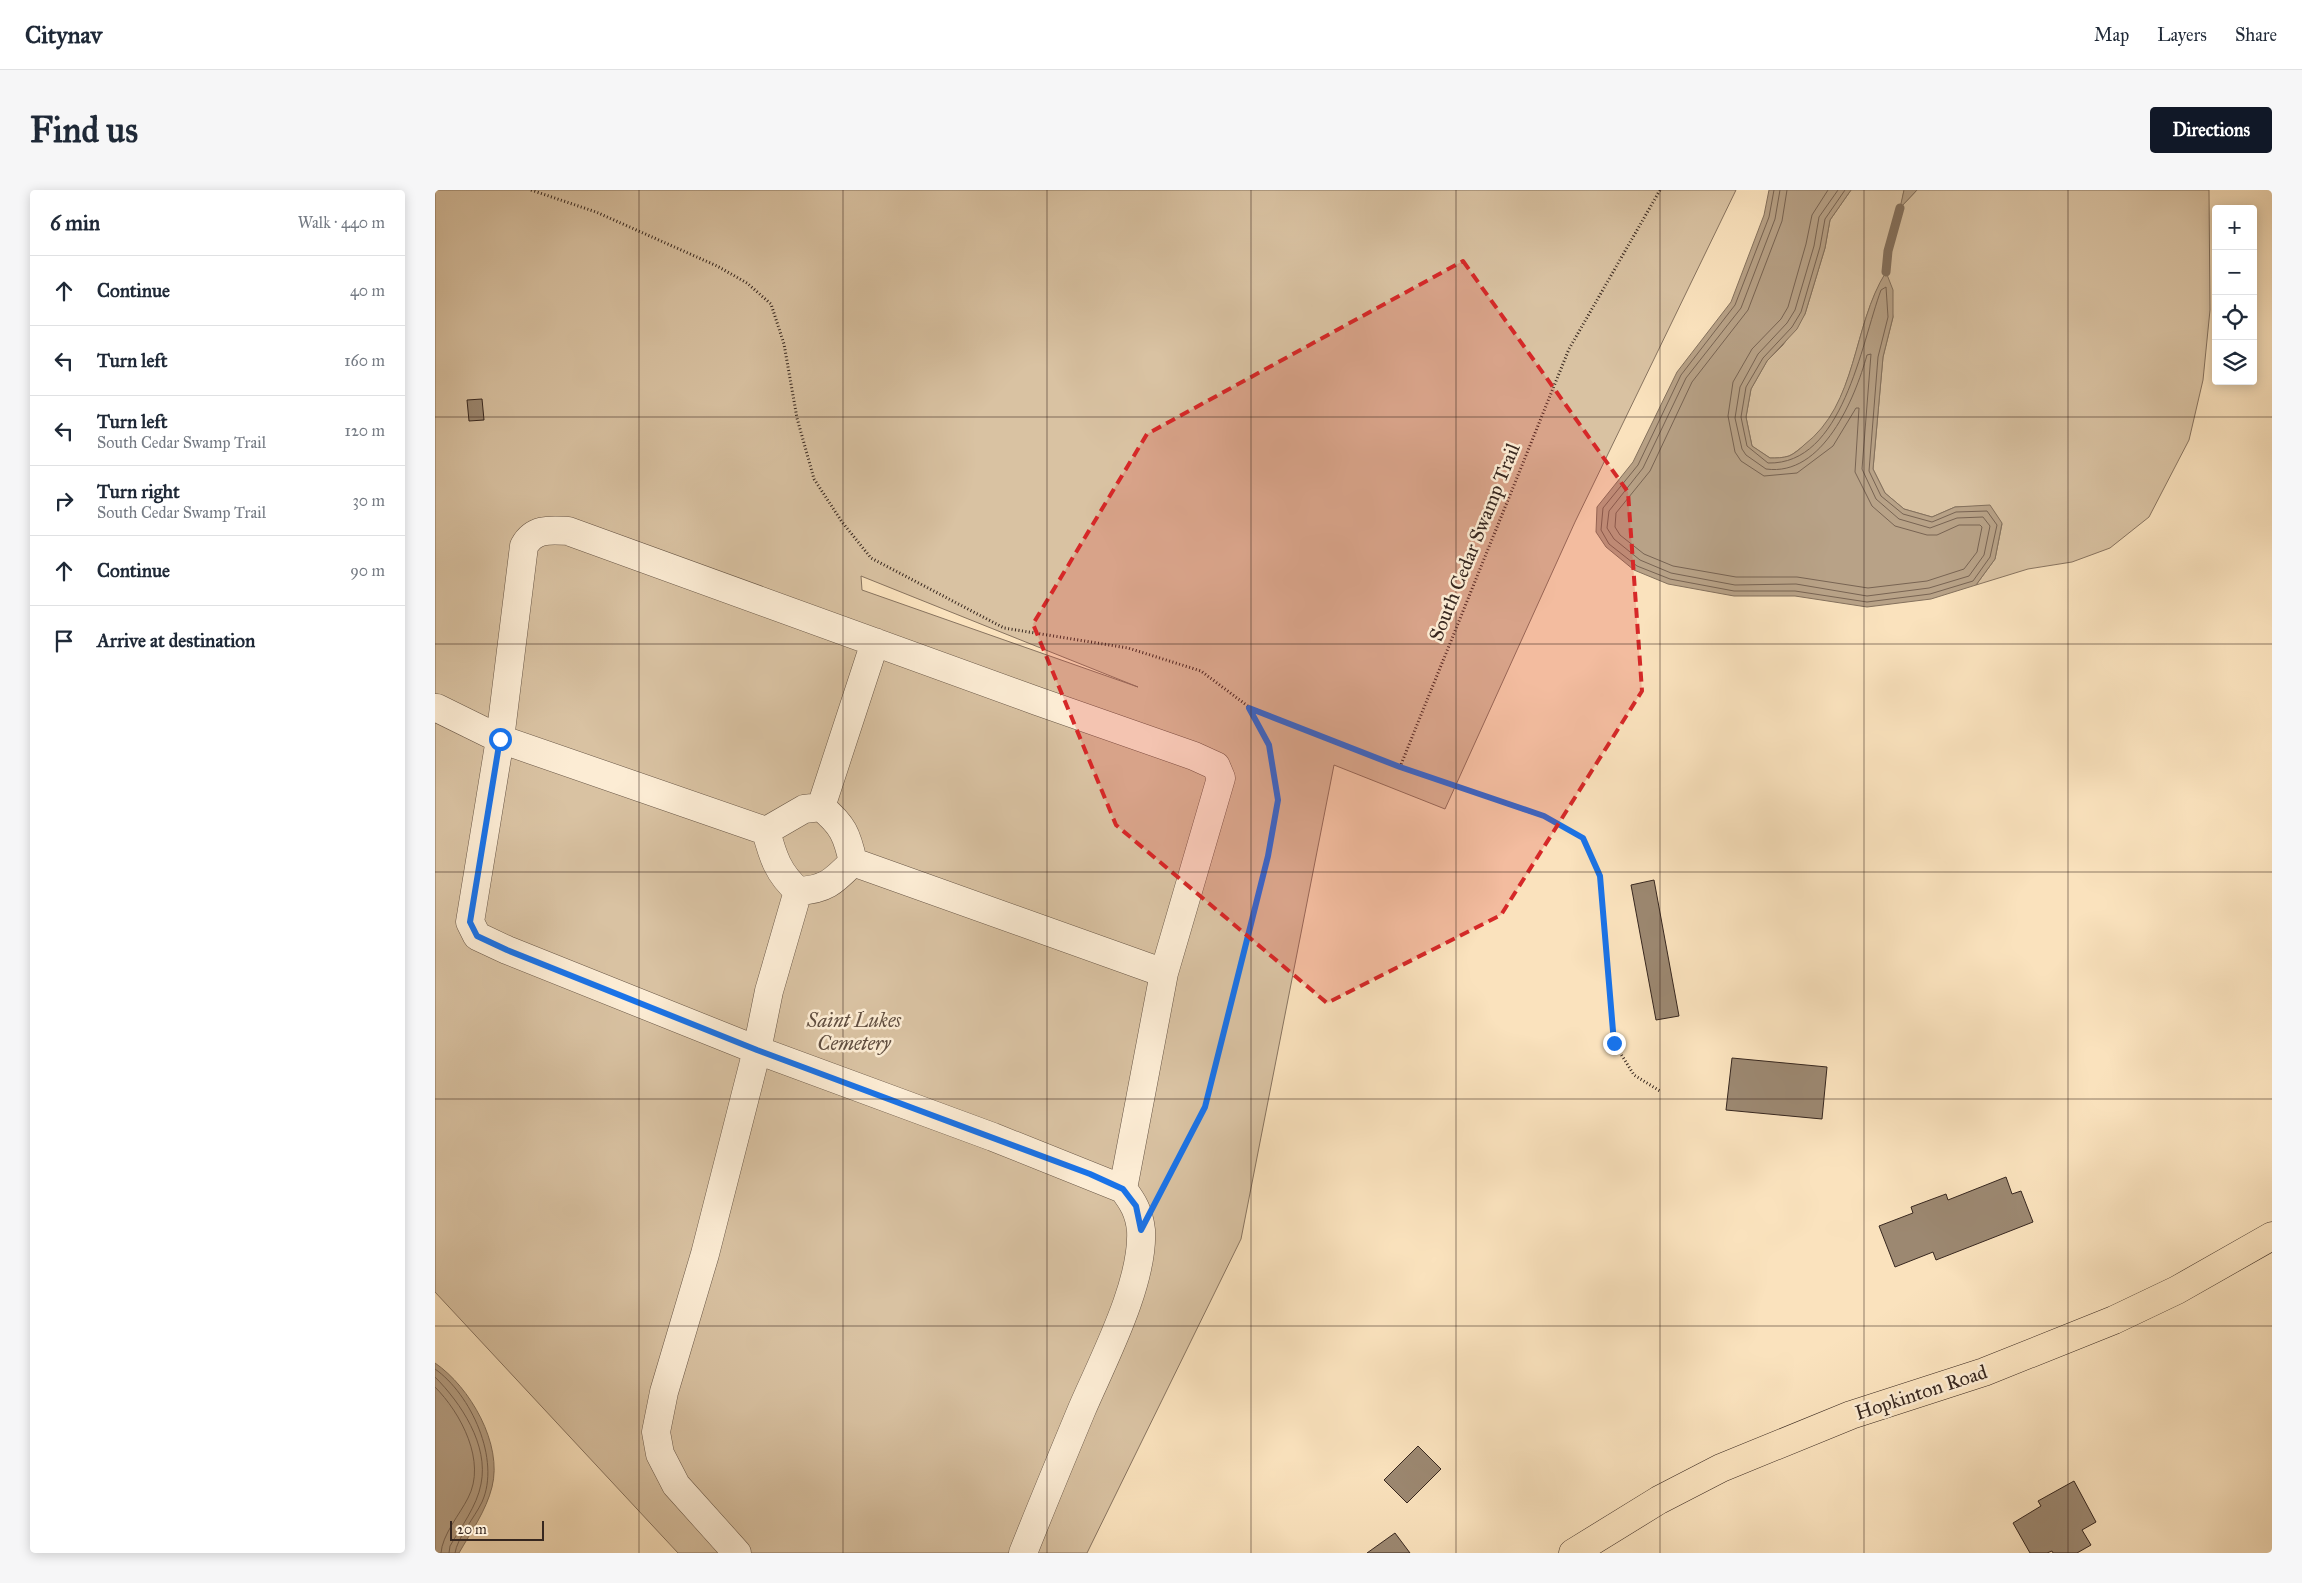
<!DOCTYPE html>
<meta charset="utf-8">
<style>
:root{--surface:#fff;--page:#f6f6f7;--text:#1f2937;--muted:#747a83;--line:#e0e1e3;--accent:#111827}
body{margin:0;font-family:"IM FELL Great Primer",serif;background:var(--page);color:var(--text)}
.controls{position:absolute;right:15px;top:15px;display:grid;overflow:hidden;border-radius:5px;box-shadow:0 2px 12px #0003}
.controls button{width:45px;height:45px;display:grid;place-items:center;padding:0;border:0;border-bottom:1px solid var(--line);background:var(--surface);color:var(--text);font:25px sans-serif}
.scale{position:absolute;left:15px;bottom:12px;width:94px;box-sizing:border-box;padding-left:5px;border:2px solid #37271f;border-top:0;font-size:14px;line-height:18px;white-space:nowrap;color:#37271f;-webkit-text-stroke:4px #fcecd4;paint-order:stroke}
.stop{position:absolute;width:15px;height:15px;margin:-11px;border:4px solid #1a73e8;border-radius:50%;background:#fff}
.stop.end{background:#1a73e8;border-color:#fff;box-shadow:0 1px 5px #0008}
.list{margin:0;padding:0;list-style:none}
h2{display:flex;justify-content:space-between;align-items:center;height:65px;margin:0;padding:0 20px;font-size:21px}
h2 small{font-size:16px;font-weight:400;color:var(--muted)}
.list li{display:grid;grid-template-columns:32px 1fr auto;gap:15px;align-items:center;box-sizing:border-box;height:70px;padding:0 20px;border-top:1px solid var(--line)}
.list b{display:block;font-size:19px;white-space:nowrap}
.list p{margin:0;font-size:16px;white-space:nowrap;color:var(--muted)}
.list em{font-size:16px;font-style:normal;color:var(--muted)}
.icon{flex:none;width:28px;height:28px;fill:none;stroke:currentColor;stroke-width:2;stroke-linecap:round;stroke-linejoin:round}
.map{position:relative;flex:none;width:1837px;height:1363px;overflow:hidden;border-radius:5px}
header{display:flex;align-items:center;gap:30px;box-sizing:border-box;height:70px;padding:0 25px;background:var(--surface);border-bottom:1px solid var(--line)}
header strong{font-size:24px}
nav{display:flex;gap:28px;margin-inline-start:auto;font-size:18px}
.intro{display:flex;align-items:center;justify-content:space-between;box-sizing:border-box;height:120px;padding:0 30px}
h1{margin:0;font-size:35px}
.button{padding:12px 22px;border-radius:5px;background:var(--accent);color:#fff;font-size:18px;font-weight:700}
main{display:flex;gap:30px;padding:0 30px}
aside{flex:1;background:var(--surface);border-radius:5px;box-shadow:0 2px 12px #0003}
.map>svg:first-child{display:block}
</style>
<header>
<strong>Citynav</strong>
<nav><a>Map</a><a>Layers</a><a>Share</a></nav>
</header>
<div class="intro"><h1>Find us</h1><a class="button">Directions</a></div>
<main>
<aside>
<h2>6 min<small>Walk · 440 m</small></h2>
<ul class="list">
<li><svg class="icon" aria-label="ahead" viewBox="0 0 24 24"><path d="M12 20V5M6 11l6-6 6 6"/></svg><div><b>Continue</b></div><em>40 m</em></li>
<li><svg class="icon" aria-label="left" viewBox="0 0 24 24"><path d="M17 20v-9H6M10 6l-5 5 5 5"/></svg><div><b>Turn left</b></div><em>160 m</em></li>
<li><svg class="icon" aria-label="left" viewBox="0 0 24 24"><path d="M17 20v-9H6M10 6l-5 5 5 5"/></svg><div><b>Turn left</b><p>South Cedar Swamp Trail</p></div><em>120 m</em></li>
<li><svg class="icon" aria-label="right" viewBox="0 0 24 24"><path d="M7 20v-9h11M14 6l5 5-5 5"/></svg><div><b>Turn right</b><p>South Cedar Swamp Trail</p></div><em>30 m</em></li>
<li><svg class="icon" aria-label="ahead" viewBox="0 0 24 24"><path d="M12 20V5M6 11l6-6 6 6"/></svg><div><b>Continue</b></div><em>90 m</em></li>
<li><svg class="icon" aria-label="arrive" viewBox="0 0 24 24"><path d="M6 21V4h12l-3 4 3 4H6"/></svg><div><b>Arrive at destination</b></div></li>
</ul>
</aside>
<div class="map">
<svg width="1837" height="1363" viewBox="0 0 1837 1363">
<rect width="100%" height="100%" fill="#fae2bd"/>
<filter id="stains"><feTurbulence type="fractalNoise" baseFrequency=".004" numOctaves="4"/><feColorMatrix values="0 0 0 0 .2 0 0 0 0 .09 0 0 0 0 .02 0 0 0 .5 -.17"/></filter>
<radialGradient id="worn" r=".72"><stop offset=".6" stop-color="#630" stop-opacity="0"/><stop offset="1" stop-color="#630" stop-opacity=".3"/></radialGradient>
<path fill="#d9c2a2" stroke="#887460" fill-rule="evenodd" d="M0 0H1301L1140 332 1010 619 899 575 806 1049 652 1363H243L0 1102ZM426 386 703 497 427 400Z
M1416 0H1469L1466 17 1482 0H1774L1775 120 1768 190 1754 250 1714 327 1675 358 1637 372 1593 379 1541 395 1560 369 1567 334 1555 316 1520 317 1497 327 1469 319 1450 303 1438 279 1448 167 1458 127 1451 83C1417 136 1423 214 1370 255 1365 258 1359 264 1354 266 1348 268 1341 268 1335 268L1317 256 1311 227 1316 199 1332 171 1348 155 1370 124 1390 58 1395 30Z"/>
<path fill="#b8a287" stroke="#84715d" d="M1334 0H1416L1395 30 1390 58 1370 124 1362 139 1332 171 1316 199 1311 227 1317 256 1335 268C1341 268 1348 268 1354 266 1359 264 1365 259 1369 255 1423 214 1417 136 1451 82L1458 100V127L1448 167 1438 279 1450 303 1469 319 1497 327 1520 317 1555 315 1567 333 1560 369 1541 395 1496 409 1432 417 1360 406H1299L1233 394 1199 380 1171 357 1161 342 1162 317 1198 272 1242 182 1296 112 1329 25Z
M1469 0H1482L1465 18Z
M0 1173C35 1197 68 1254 57 1297 51 1321 36 1342 24 1363H0Z"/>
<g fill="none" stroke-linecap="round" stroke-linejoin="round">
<path stroke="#786453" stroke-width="1" d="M1339 0 1334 27 1300 115 1246 185 1203 275 1168 318 1166 340 1174 354 1202 376 1235 389 1299 401H1360L1432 412 1495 404 1538 391 1555 367 1562 335 1552 321 1521 322 1497 332 1468 324 1446 306 1434 281 1443 167 1453 127 1451 97 1446 100C1426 154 1408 275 1333 273L1312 256 1306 227 1311 197 1328 168 1357 137 1366 122 1385 57 1390 29 1410 0
M1345 0 1340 29 1306 118 1251 188 1208 278 1174 321 1172 338 1179 349 1205 370 1236 383 1300 395 1361 394 1432 406 1494 398 1534 386 1549 365 1555 336 1548 327 1522 328 1495 338 1464 329 1441 309 1427 279 1436 164 1432 165C1420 208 1388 287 1331 279L1311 265 1307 259 1300 228 1305 197 1323 164 1352 133 1360 120 1379 56 1384 27 1403 0
M1352 0 1347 31 1313 120 1257 192 1215 281 1181 323 1180 337 1185 345 1209 364 1238 376 1301 387H1362L1433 398 1492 391 1529 379 1542 362 1547 337 1545 335H1524L1502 345H1492L1460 336 1437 316 1420 282 1424 218H1421L1398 256 1362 283 1329 286 1306 271 1300 262 1293 226 1298 192 1317 159 1346 129 1353 117 1371 54 1377 25 1393 0
M0 1179C36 1204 66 1270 47 1312 40 1327 22 1348 20 1363
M0 1187C26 1213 54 1255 46 1294 42 1316 26 1337 15 1356L14 1363
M0 1197C26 1223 52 1272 33 1308 25 1324 7 1345 6 1363"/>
<path stroke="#84715d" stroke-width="9" d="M1451 82 1453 61 1465 18"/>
</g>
<path fill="#9c8871" stroke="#37271f" d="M47 209 49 230 34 231 32 210Z
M1219 690 1244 826 1221 830 1196 695Z
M1297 868 1392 877 1387 929 1291 920Z
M1571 987 1577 1004 1586 1001 1598 1032 1501 1070 1498 1062 1460 1077 1444 1036 1478 1023 1476 1017 1511 1004 1513 1010Z
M983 1256 1006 1279 972 1313 949 1290Z
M1639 1291 1661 1332 1647 1340 1656 1355 1642 1363H1618L1617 1361 1612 1363H1595L1578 1333 1606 1316 1603 1311Z
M960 1343 975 1363H932Z"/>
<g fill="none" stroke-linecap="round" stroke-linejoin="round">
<defs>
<path id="minor" d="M2 518 65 549 331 641
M418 672 729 783
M363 701C391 700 399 691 418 672 412 645 408 635 386 617L440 452
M302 1363 241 1295 225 1264 221 1242 229 1202 270 1064 322 860 334 801 363 701C343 683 338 667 331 641L369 619 386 617
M588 1363C607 1315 627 1267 647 1219 668 1170 709 1093 706 1040 704 1022 698 1012 688 999L729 783 786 588 781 576 759 566 602 511 133 341C115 340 99 338 89 356L65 549 35 732 42 746 72 760 322 860 558 947 688 999"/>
<path id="major" d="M1138 1363 1224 1310 1286 1278 1416 1225 1549 1182 1679 1130 1742 1100 1837 1046"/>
</defs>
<use href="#minor" stroke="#685646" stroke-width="29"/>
<use href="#major" stroke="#37271f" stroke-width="29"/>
<path stroke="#37271f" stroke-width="3" stroke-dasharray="1 2.5" stroke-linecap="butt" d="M96 0 161 22 282 76 312 93 336 114 349 154 362 228 379 289 407 332 436 368 569 438 693 458 766 481 814 517 965 577 1134 159 1225 0
M965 577 1109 627 1148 648 1165 686 1179 853 1199 885 1225 901
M726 1002 770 917 833 665 843 610 834 555 814 518"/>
<use href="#minor" stroke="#fcecd4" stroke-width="28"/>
<use href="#major" stroke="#fae2bd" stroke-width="28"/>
</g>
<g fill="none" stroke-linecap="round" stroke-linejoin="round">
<path stroke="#1a73e8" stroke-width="6" d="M65 549 35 732 42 746 72 760 322 860 655 984 688 999 701 1016 706 1040 770 917 833 666 843 610 834 555 814 518 965 577 1109 626 1148 648 1165 686 1179 853"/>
</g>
<path fill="#d62828" fill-opacity="0.2" stroke="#d62828" stroke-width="4" stroke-dasharray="10 6" stroke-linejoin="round" d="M1028 71 1193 302 1207 501 1066 725 892 813 681 635 598 434 712 244Z"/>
<path fill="none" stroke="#37271f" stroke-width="1" stroke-opacity="0.55" d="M204 0V1363M408 0V1363M612 0V1363M816 0V1363M1021 0V1363M1225 0V1363M1429 0V1363M1633 0V1363M0 227H1837M0 454H1837M0 682H1837M0 909H1837M0 1136H1837"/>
<g text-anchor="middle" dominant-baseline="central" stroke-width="5" stroke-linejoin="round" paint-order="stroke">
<g font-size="20" fill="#37271f" stroke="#fcecd4">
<text transform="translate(1039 352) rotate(-68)">South Cedar Swamp Trail</text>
<text transform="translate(1486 1202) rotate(-18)">Hopkinton Road</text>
</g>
<g font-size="20" font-style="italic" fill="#604e40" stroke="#fcecd4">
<text x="419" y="830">Saint Lukes<tspan x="419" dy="23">Cemetery</tspan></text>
</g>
</g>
<rect width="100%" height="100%" filter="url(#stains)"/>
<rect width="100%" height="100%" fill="url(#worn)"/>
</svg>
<div class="controls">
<button>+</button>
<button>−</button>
<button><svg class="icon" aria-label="locate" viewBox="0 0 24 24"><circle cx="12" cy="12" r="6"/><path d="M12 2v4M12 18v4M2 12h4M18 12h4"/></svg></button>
<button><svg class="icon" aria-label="layers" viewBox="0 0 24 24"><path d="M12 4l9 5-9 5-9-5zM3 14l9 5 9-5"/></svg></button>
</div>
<div class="scale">20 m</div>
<div class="stop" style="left:65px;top:549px"></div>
<div class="stop end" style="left:1179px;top:853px"></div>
</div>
</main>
